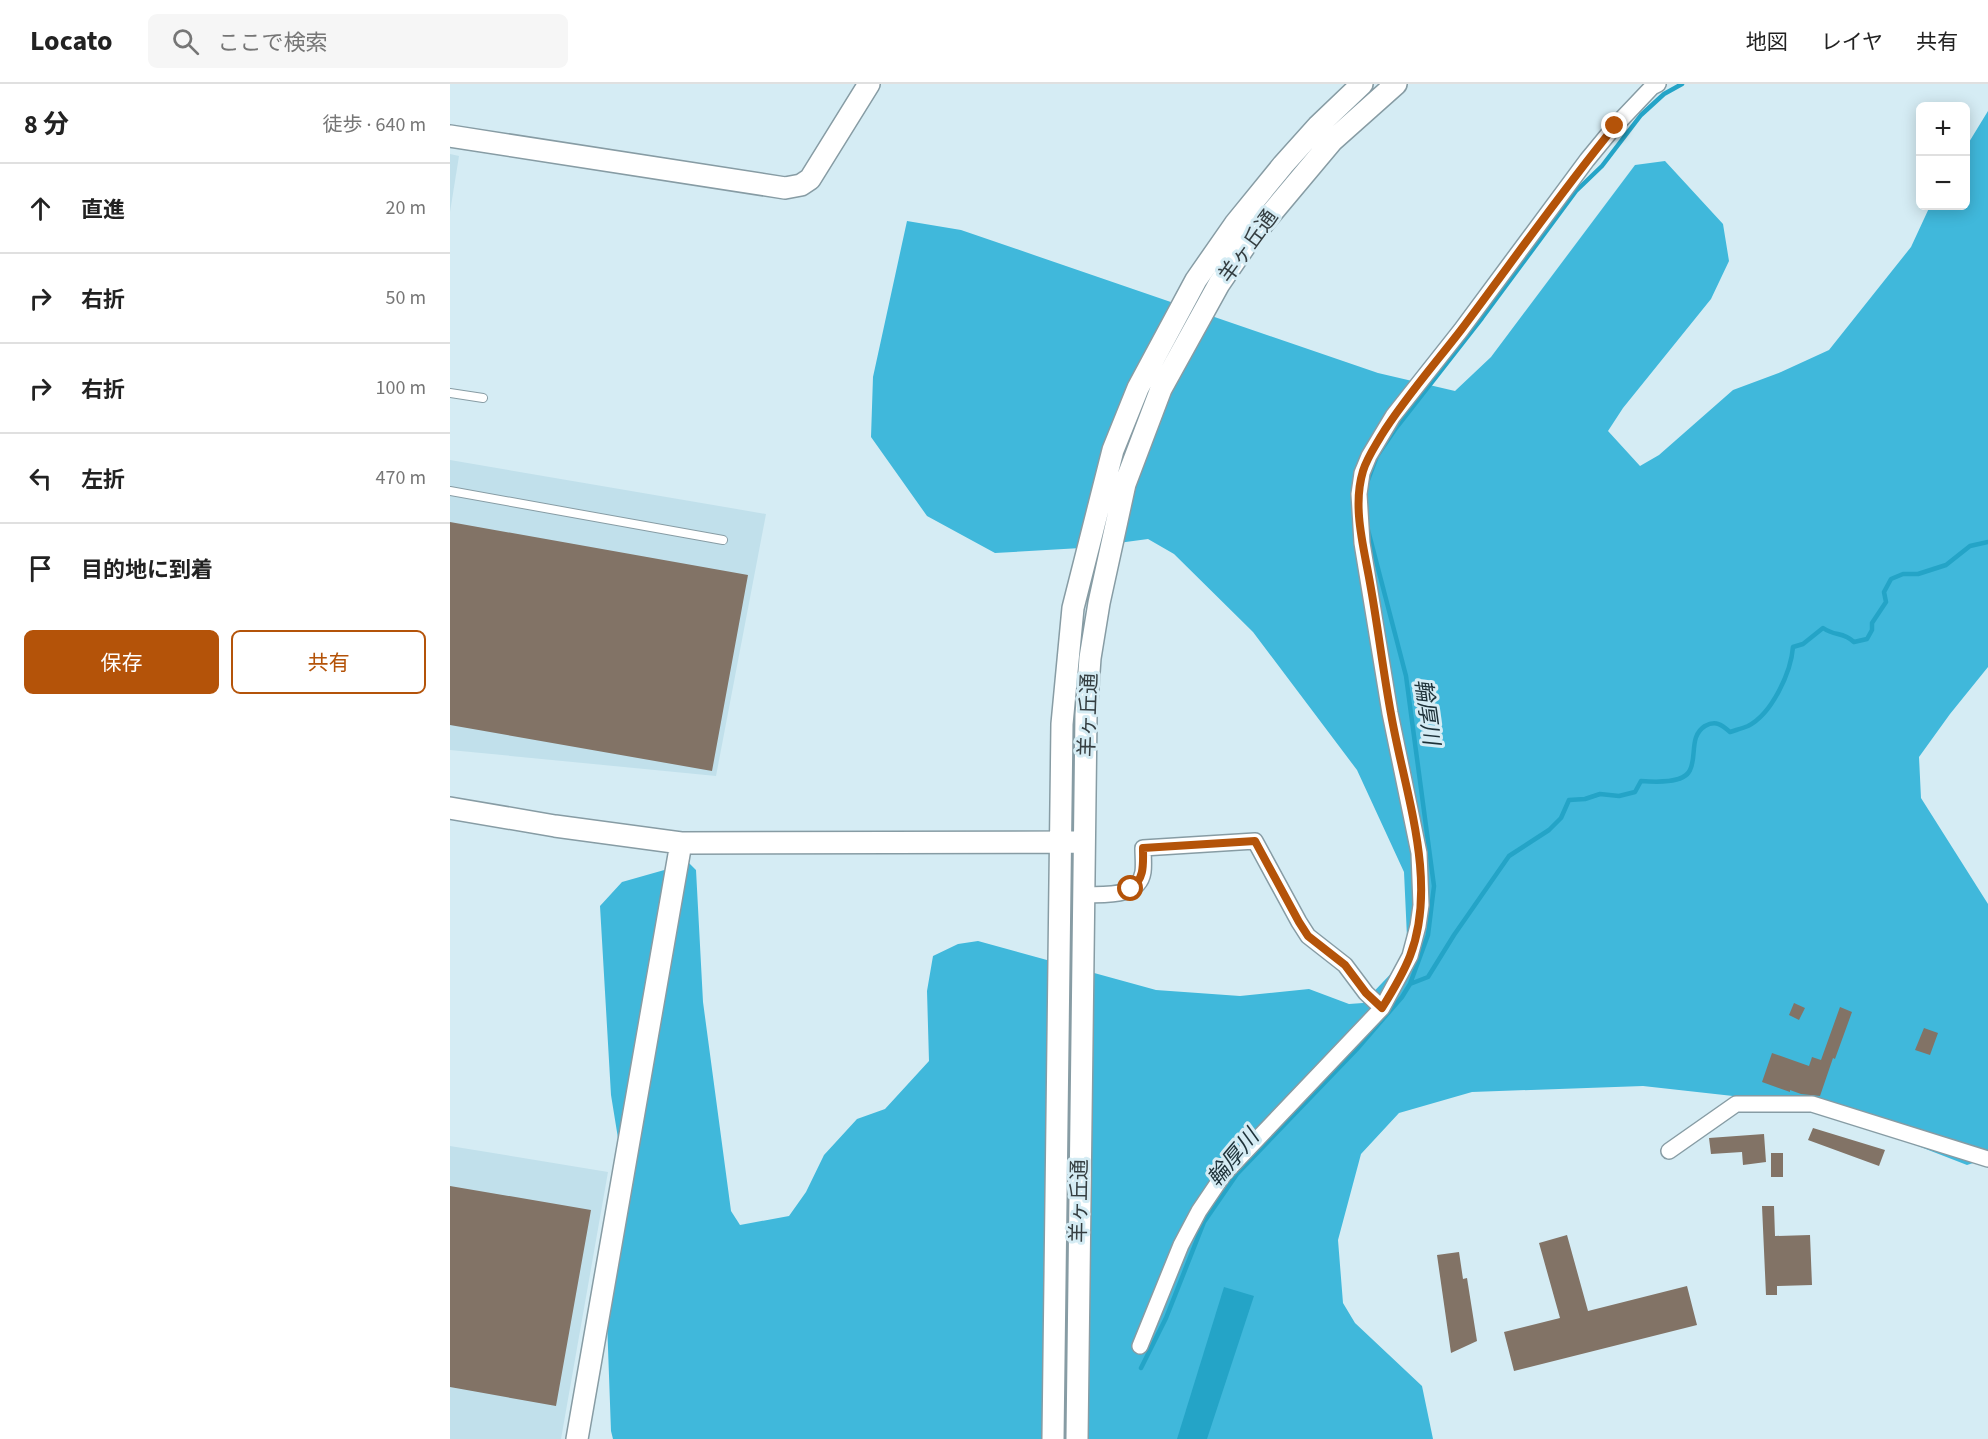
<!DOCTYPE html>
<html lang="ja">
<meta charset="utf-8">
<style>
:root{--surface:#fff;--page:#f6f6f6;--text:#222;--muted:#767676;--line:#e0e0e0;--accent:#b45309}
body{margin:0;font-family:"Source Sans 3","Noto Sans JP",sans-serif;background:var(--page);color:var(--text)}
.controls{position:absolute;right:18px;top:18px;display:grid;overflow:hidden;border-radius:9px;box-shadow:0 3px 15px #0003}
.controls button{width:54px;height:54px;display:grid;place-items:center;padding:0;border:0;border-bottom:2px solid var(--line);background:var(--surface);color:var(--text);font:30px sans-serif}
.stop{position:absolute;width:18px;height:18px;margin:-14px;border:4px solid #b45309;border-radius:50%;background:#fff}
.stop.end{background:#b45309;border-color:#fff;box-shadow:0 2px 6px #0008}
.list{margin:0;padding:0;list-style:none}
h2{display:flex;justify-content:space-between;align-items:center;height:78px;margin:0;padding:0 24px;font-size:26px}
h2 small{font-size:20px;font-weight:400;color:var(--muted)}
.list li{display:grid;grid-template-columns:39px 1fr auto;gap:18px;align-items:center;box-sizing:border-box;height:90px;padding:0 24px;border-top:2px solid var(--line)}
.list b{display:block;font-size:22px;white-space:nowrap}
.list em{font-size:20px;font-style:normal;color:var(--muted)}
.actions{display:flex;gap:12px;padding:18px 24px}
.actions a{flex:1;padding:14px 0;border:2px solid var(--accent);border-radius:9px;text-align:center;font-size:21px;color:var(--accent)}
.actions .main{background:var(--accent);color:#fff}
.icon{flex:none;width:33px;height:33px;fill:none;stroke:currentColor;stroke-width:2;stroke-linecap:round;stroke-linejoin:round}
.map{position:relative;flex:none;width:1538px;height:1355px;overflow:hidden}
header{display:flex;align-items:center;gap:36px;box-sizing:border-box;height:84px;padding:0 30px;background:var(--surface);border-bottom:2px solid var(--line)}
header strong{font-size:28px}
nav{display:flex;gap:33px;margin-inline-start:auto;font-size:21px}
.search{width:420px;height:54px;background:var(--page);display:flex;align-items:center;gap:15px;box-sizing:border-box;padding:0 21px;border-radius:9px;color:var(--muted);font-size:22px}
main{display:flex}
aside{flex:1;background:var(--surface)}
.map>svg:first-child{display:block}
</style>
<header>
<strong>Locato</strong>
<div class="search"><svg class="icon" aria-label="search" viewBox="0 0 24 24"><circle cx="10" cy="10" r="6"/><path d="M15 15l6 6"/></svg>ここで検索</div>
<nav><a>地図</a><a>レイヤ</a><a>共有</a></nav>
</header>
<main>
<aside>
<h2>8 分<small>徒歩 · 640 m</small></h2>
<ul class="list">
<li><svg class="icon" aria-label="ahead" viewBox="0 0 24 24"><path d="M12 20V5M6 11l6-6 6 6"/></svg><div><b>直進</b></div><em>20 m</em></li>
<li><svg class="icon" aria-label="right" viewBox="0 0 24 24"><path d="M7 20v-9h11M14 6l5 5-5 5"/></svg><div><b>右折</b></div><em>50 m</em></li>
<li><svg class="icon" aria-label="right" viewBox="0 0 24 24"><path d="M7 20v-9h11M14 6l5 5-5 5"/></svg><div><b>右折</b></div><em>100 m</em></li>
<li><svg class="icon" aria-label="left" viewBox="0 0 24 24"><path d="M17 20v-9H6M10 6l-5 5 5 5"/></svg><div><b>左折</b></div><em>470 m</em></li>
<li><svg class="icon" aria-label="arrive" viewBox="0 0 24 24"><path d="M6 21V4h12l-3 4 3 4H6"/></svg><div><b>目的地に到着</b></div></li>
</ul>
<div class="actions"><a class="main">保存</a><a>共有</a></div>
</aside>
<div class="map">
<svg width="1538" height="1355" viewBox="0 0 1538 1355">
<rect width="100%" height="100%" fill="#d5ecf4"/>
<path fill="#c1e0eb" d="M0 70 9 72 0 128Z
M0 376 316 430 266 692 0 666Z
M0 1062 158 1088 111 1355H0Z"/>
<path fill="#40b8db" d="M1538 27V583L1500 630 1469 673 1471 714 1538 820V1074L1517 1081 1396 1034 1319 1016 1193 1002 1022 1008 949 1029 911 1070 888 1156 893 1219 905 1239 972 1302 983 1355H163L161 1347 155 1181 179 1122 161 1011 150 822 172 798 239 779 246 786 253 918 281 1127 290 1141 339 1132 356 1108 374 1071 407 1035 435 1025 479 977 477 907 483 872 508 860 528 857 706 906 790 912 859 905 899 920 913 919 951 879 957 853 954 788 907 686 803 548 724 470 698 455 631 464 545 469 477 432 421 353 423 293 457 137 511 146 928 289 1005 307 1041 273 1185 81 1215 77 1273 140 1279 177 1261 215 1173 324 1158 347 1190 382 1209 371 1283 306 1331 288 1379 266 1461 163 1480 122H1516V63Z"/>
<path fill="#24a4c7" d="M774 1203 804 1212 757 1355H727Z"/>
<g fill="none" stroke-linecap="round" stroke-linejoin="round">
<path stroke="#24a4c7" stroke-width="4.5" d="M918 396 927 372 946 344 1032 234 1126 107 1152 82 1191 31 1214 10 1232 0
M960 900 978 893 1004 851 1059 772 1099 746 1111 734 1119 716 1135 715 1150 710 1169 712 1185 708 1191 697C1204 698 1234 700 1240 686 1247 672 1239 652 1255 642 1266 636 1272 641 1280 648 1286 646 1293 644 1298 642 1322 630 1341 588 1343 563L1353 560 1373 544C1386 553 1392 547 1404 558L1417 555 1422 546V539L1436 518 1434 508 1441 495 1453 490H1468L1496 481 1520 462 1538 458
M691 1284 716 1234 754 1138 787 1090 907 965 952 913 960 900 978 851 984 802 956 592 918 446"/>
</g>
<path fill="#827366" d="M0 438 298 491 262 687 0 641Z
M1344 919 1355 924 1349 936 1339 931Z
M1390 923 1402 928 1385 975 1383 974 1370 1012 1351 1010 1340 1006V1008L1312 998 1322 969 1359 982 1362 973 1371 976Z
M1474 944 1488 949 1480 971 1465 966Z
M1363 1044 1435 1066 1429 1082 1358 1056Z
M1314 1050 1316 1078 1293 1081 1292 1068 1261 1070 1259 1054Z
M1321 1069H1333V1093H1321Z
M0 1102 141 1126 106 1322 0 1303Z
M1312 1122H1324L1325 1152 1360 1151 1362 1201 1327 1202V1211H1316Z
M1117 1151 1138 1227 1237 1202 1247 1241 1064 1287 1054 1248 1110 1234 1089 1159Z
M1009 1168 1013 1195 1017 1194 1027 1257 1001 1269 987 1171Z"/>
<g fill="none" stroke-linecap="round" stroke-linejoin="round">
<defs>
<path id="lane" d="M0 309 33 314
M0 407 273 456"/>
<path id="street" d="M635 811C654 810 689 814 693 788 694 781 693 772 693 764L805 757 849 838 858 852 895 881 916 909 932 924
M1219 1067 1286 1020H1362L1538 1075
M690 1262 731 1161 749 1127 774 1090 932 924 960 872 968 842 971 821 969 769 940 629 912 459 909 410 912 389 919 372 943 332 1011 246 1137 76 1165 42 1202 3 1208 0"/>
<path id="secondary" d="M0 52 335 104 351 101 360 95 419 0
M0 724 105 742 231 759 624 758
M127 1355 231 759
M603 1355 612 640 623 524 663 366 688 304 746 196 785 140 833 81 868 42 912 0
M627 1355 636 631 640 574 649 519 675 400 711 305 769 200 799 156 882 57 946 0"/>
</defs>
<use href="#lane" stroke="#879ca4" stroke-width="10"/>
<use href="#street" stroke="#879ca4" stroke-width="18"/>
<use href="#secondary" stroke="#879ca4" stroke-width="24"/>
<use href="#lane" stroke="#fff" stroke-width="8"/>
<use href="#street" stroke="#fff" stroke-width="15"/>
<use href="#secondary" stroke="#fff" stroke-width="21"/>
</g>
<g fill="none" stroke-linecap="round" stroke-linejoin="round">
<path stroke="#b45309" stroke-width="8" d="M681 805C695 793 693 781 693 764L805 757 849 838 858 852 895 881 916 909 932 924C942 908 953 890 960 872 989 797 954 706 941 630 933 587 928 543 920 499 914 464 902 423 913 387 917 374 924 364 931 352 954 315 984 281 1011 246 1062 178 1111 108 1165 42"/>
</g>
<g text-anchor="middle" dominant-baseline="central" stroke-width="6" stroke-linejoin="round" paint-order="stroke">
<g font-size="21" fill="#353e41" stroke="#d5ecf4">
<text transform="translate(798 162) rotate(-54)">羊ヶ丘通</text>
<text transform="translate(638 631) rotate(-88)">羊ヶ丘通</text>
<text transform="translate(629 1117) rotate(-89)">羊ヶ丘通</text>
</g>
<g font-size="22" font-style="italic" fill="#1d3138" stroke="#d5ecf4">
<text transform="translate(977 628) rotate(82)">輪厚川</text>
<text transform="translate(783 1074) rotate(-50)">輪厚川</text>
</g>
</g>
</svg>
<div class="controls">
<button>+</button>
<button>−</button>
</div>
<div class="stop" style="left:681px;top:805px"></div>
<div class="stop end" style="left:1165px;top:42px"></div>
</div>
</main>
